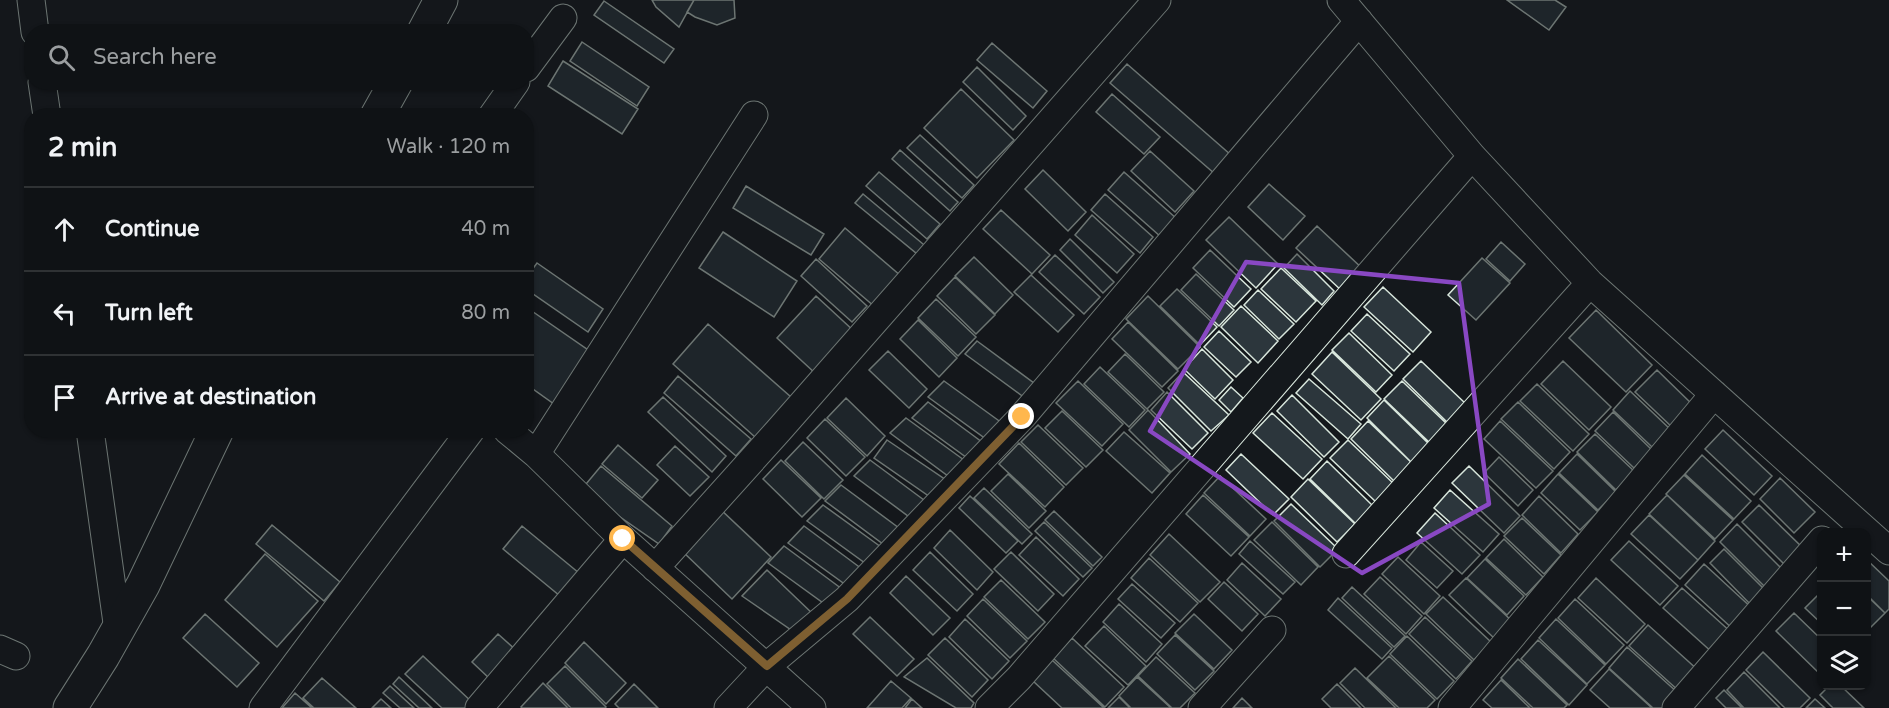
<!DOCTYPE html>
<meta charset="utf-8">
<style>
:root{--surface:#0f1215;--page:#1d2022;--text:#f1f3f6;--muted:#9b9ea0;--line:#2f3234}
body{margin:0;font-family:"Varela Round",sans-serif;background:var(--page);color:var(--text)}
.controls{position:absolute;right:18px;bottom:18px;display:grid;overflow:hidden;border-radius:12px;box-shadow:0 2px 4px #0004}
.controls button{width:54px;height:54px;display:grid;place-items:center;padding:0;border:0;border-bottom:2px solid var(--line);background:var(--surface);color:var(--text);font:30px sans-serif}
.stop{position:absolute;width:18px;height:18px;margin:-14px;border:4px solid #ffb74d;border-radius:50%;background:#fff}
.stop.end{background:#ffb74d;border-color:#fff;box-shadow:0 2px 6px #0008}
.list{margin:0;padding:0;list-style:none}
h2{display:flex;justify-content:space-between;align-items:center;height:78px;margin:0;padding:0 24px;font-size:26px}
h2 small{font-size:20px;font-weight:400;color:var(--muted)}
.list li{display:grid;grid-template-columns:39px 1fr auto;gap:18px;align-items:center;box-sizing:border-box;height:84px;padding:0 24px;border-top:2px solid var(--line)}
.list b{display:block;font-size:22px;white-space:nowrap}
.list em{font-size:20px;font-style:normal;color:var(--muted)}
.icon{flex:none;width:33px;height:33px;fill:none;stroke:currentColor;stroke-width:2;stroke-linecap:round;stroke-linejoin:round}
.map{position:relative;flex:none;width:1889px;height:708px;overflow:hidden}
.search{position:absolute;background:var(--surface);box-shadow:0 2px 4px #0004;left:24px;top:24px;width:510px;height:66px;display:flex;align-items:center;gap:15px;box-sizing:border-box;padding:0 21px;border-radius:24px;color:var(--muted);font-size:22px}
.panel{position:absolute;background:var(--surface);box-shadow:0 2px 4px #0004;left:24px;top:108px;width:510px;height:330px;border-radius:24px}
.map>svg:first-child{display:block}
</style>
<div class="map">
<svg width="1889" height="708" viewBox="0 0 1889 708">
<rect width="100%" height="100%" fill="#14181c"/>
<path fill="#2c363c" stroke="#d8e6dc" stroke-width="1.5" d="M652 0H694L679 27 656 7Z
M694 0H734L735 18 717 25 695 17 687 12Z
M1507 0H1555L1566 7 1549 30Z
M604 1 674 49 664 63 594 15Z
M582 42 649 87 637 106 570 61Z
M992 43 1047 91 1033 108 977 60Z
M563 61 638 109 622 134 548 86Z
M1127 64 1231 155 1215 174 1110 83Z
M977 67 1026 116 1013 130 963 82Z
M961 89 1014 140 977 178 924 128Z
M1112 94 1160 137 1144 154 1096 112Z
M920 135 974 185 962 198 907 148Z
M900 150 958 202 950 211 892 159Z
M1150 151 1194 191 1175 212 1131 171Z
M1043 170 1086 212 1068 231 1025 189Z
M879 172 940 224 927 239 866 186Z
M1124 172 1177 219 1161 237 1108 190Z
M1269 184 1305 216 1283 240 1248 207Z
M746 186 824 234 811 255 733 208Z
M863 194 929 249 922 258 855 203Z
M1105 194 1153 237 1140 253 1091 210Z
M1001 210 1050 255 1032 274 983 229Z
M1092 215 1134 254 1117 273 1075 235Z
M1229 217 1278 264 1256 288 1206 240Z
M1317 226 1364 270 1343 292 1296 248Z
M845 228 901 276 875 307 819 259Z
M723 232 797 281 774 317 699 268Z
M1070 239 1114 282 1103 293 1060 250Z
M1501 242 1525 264 1510 281 1486 259Z
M1210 250 1251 289 1234 307 1193 268Z
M1297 254 1334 291 1322 305 1284 268Z
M1055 255 1100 297 1084 314 1039 272Z
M974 257 1013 295 995 314 955 276Z
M1482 258 1510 283 1476 320 1448 295Z
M816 259 867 306 852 322 801 276Z
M537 263 603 309 588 332 526 289V278Z
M1281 268 1316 301 1296 322 1261 289Z
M1196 274 1234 310 1219 326 1181 290Z
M1031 275 1074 315 1058 332 1014 292Z
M955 277 995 315 976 334 937 296Z
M1383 287 1431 332 1413 352 1364 307Z
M1177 289 1217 327 1200 345 1160 306Z
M1258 290 1294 324 1279 339 1244 305Z
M816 296 855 332 816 374 777 338Z
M1148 296 1200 347 1178 369 1126 319Z
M936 299 976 337 958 356 918 318Z
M1241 306 1278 341 1258 363 1221 327Z
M526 307 591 352 554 404 526 384Z
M1596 310 1652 365 1626 392 1569 338Z
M1367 314 1410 354 1394 371 1351 331Z
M918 320 957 358 939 377 900 339Z
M1128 322 1178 371 1162 387 1112 339Z
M708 324 791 397 755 437 673 364Z
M1219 331 1251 362 1236 377 1204 347Z
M1349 333 1392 375 1376 392 1332 350Z
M977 341 1038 386 1025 398 965 354Z
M1202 349 1233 380 1215 399 1184 369Z
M888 351 927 389 909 408 869 370Z
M1332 352 1381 399 1361 420 1312 374Z
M1125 354 1164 392 1147 409 1108 372Z
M1421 361 1467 405 1449 424 1403 379Z
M1563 361 1611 407 1589 430 1541 384Z
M1100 367 1145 410 1129 427 1084 384Z
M1657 370 1695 407 1674 429 1635 392Z
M1183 372 1229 415 1211 431 1168 388Z
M678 376 751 439 736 456 664 393Z
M1309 379 1361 424 1348 439 1296 393Z
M944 381 1002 423 986 439 928 397Z
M1078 381 1123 424 1102 446 1056 403Z
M1402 381 1449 426 1431 444 1384 399Z
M1537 384 1589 434 1573 451 1520 401Z
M1231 387 1243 398 1231 412 1219 400Z
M1630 391 1670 429 1652 447 1613 410Z
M1167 392 1208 433 1192 449 1151 410Z
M1292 395 1339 442 1324 457 1277 411Z
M663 397 726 456 712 472 648 412Z
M846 398 885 436 867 456 827 418Z
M1384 400 1431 446 1413 464 1367 418Z
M928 402 986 445 970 460 912 418Z
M1518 402 1570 452 1554 469 1501 419Z
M1148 410 1190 454 1171 472 1129 430Z
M1062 411 1103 450 1086 467 1045 428Z
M1613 412 1652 450 1634 468 1595 431Z
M1272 413 1322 459 1303 479 1253 433Z
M906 418 964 460 948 476 890 433Z
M825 419 865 457 846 476 807 438Z
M1368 421 1415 466 1397 484 1351 439Z
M1500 421 1553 471 1536 488 1484 439Z
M1038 425 1083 468 1066 485 1021 442Z
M1723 430 1772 476 1754 495 1705 449Z
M1124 432 1170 473 1152 493 1106 451Z
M1595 434 1634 471 1616 490 1577 452Z
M887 440 946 480 933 499 874 458Z
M1348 440 1395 485 1377 503 1330 458Z
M803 442 843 480 824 499 785 461Z
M1019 443 1064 487 1045 507 999 464Z
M618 445 658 480 642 498 602 464Z
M675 446 709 477 690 496 657 465Z
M1241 454 1289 499 1273 515 1226 470Z
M1577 454 1616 492 1598 510 1559 473Z
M1702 455 1751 501 1734 519 1685 474Z
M1499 457 1533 490 1518 506 1484 473Z
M781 460 821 498 802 517 763 479Z
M870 460 928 503 912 519 854 476Z
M1327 461 1373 506 1356 524 1310 479Z
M601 466 672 526 659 544 581 490Z
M1469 466 1520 516 1504 533 1452 483Z
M1008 474 1046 511 1029 528 991 491Z
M1558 474 1598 512 1580 530 1541 493Z
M1684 475 1733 520 1715 539 1666 494Z
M1220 476 1266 519 1250 536 1204 493Z
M1780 478 1815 512 1794 533 1760 499Z
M1308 479 1355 524 1337 542 1291 497Z
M841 485 899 528 883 544 825 501Z
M984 488 1032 534 1022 544 974 498Z
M1450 490 1499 534 1483 552 1434 508Z
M1203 495 1249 537 1231 556 1186 514Z
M1667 495 1715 541 1698 560 1649 514Z
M970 496 1018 541 1006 553 959 508Z
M1539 496 1578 534 1561 553 1522 515Z
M1291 504 1338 549 1320 567 1274 521Z
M823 505 881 547 865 563 807 521Z
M1759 505 1805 550 1788 568 1742 522Z
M719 508 771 557 732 599 680 549Z
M1054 511 1102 557 1093 566 1045 520Z
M1435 513 1480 555 1462 574 1417 533Z
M1649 515 1698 560 1680 579 1631 534Z
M1522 518 1561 555 1544 574 1504 536Z
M1044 522 1092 568 1083 577 1035 531Z
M1272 522 1318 567 1301 585 1254 540Z
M1737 524 1783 570 1766 588 1720 542Z
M272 525 340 582 324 601 256 544Z
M522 526 579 573 560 596 503 549Z
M804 526 862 569 846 585 788 543Z
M950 530 993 572 977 590 934 548Z
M1169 534 1220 582 1200 602 1150 555Z
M1036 537 1079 579 1063 596 1019 555Z
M1504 539 1543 577 1526 595 1486 558Z
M1250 541 1295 582 1283 594 1239 554Z
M1629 541 1678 586 1660 605 1611 560Z
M1421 542 1453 571 1437 588 1406 560Z
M784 546 842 589 826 605 768 563Z
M1724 549 1767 592 1752 606 1710 563Z
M930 552 973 594 957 611 913 570Z
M1011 552 1054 594 1038 611 994 569Z
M265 554 318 601 277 647 225 600Z
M1398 557 1440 596 1424 614 1382 574Z
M1149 558 1198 603 1180 622 1131 578Z
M1485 559 1524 596 1507 615 1467 578Z
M1866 559 1889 581V609L1885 613 1866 594Z
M1242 563 1281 599 1265 616 1227 580Z
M1704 564 1754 610 1735 631 1685 585Z
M767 570 814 615 797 634 742 596Z
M906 576 950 618 933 635 890 593Z
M1380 577 1422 616 1406 634 1364 594Z
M1466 578 1513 622 1496 640 1449 595Z
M1596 578 1645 624 1627 643 1578 598Z
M1001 580 1045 622 1028 639 984 597Z
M1224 582 1258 614 1242 631 1208 599Z
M1132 584 1175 623 1161 638 1118 599Z
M1352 587 1405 636 1394 647 1342 598Z
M1682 588 1732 633 1714 654 1663 608Z
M1822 591V624L1805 608Z
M1866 595 1885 613 1867 631 1866 630Z
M1443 597 1491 642 1474 660 1426 614Z
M1338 598 1392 648 1382 659 1328 610Z
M983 599 1027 641 1010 658 967 616Z
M1575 599 1624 645 1606 664 1558 618Z
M1119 604 1162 644 1146 662 1103 622Z
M1794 613 1822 640V676L1776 631Z
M205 614 259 663 237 687 183 638Z
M1194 614 1232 650 1214 669 1175 633Z
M870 617 914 659 897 676 853 634Z
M1425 617 1472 661 1456 679 1409 634Z
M965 619 1009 661 992 679 949 637Z
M1556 619 1605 665 1587 684 1539 638Z
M1648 625 1699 671 1680 692 1629 646Z
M1104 626 1146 666 1128 685 1085 646Z
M498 634 517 651 490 679 472 662Z
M1175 635 1214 671 1195 690 1157 654Z
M1407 636 1454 681 1437 699 1390 654Z
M945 638 988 680 972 697 928 655Z
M1072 638 1124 687 1105 707 1053 658Z
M1538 640 1587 685 1569 705 1521 659Z
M584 642 626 683 606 704 565 663Z
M1627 647 1678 693 1664 708H1653L1609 668Z
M1763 652 1810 698 1800 708H1785L1746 670Z
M423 656 474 704 471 708H442L405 674Z
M1389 656 1435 700 1427 708H1399L1367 678Z
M1156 657 1195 693 1180 708H1172L1138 676Z
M927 658 974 703 971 708H956L904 677Z
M1518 659 1567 705 1564 708H1533L1501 678Z
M1052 660 1104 708H1062L1033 681Z
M565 666 606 707 605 708H571L547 684Z
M1355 668 1396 708H1365L1340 683Z
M1609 669 1652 708H1610L1590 690Z
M1744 672 1780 708H1744L1727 690Z
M399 677 432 708H419L393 684Z
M1137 677 1171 708H1131L1119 696Z
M322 678 356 708H314L303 698Z
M1501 680 1530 708H1492L1483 700Z
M891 681 911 698 902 708H867Z
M543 683 568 708H522L521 707Z
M634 684 658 708H619L615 704Z
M1337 684 1361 708H1331L1322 699Z
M390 686 414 708H400L383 693Z
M1829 686H1841L1864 708H1833L1820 695Z
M1724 690 1742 708H1726L1716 698Z
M295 693 312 708H282Z
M1119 697 1130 708H1108Z
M1242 698 1252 708H1233Z
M381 699 391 708H372Z
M912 699 922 708H905Z
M1815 699 1825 708H1806Z"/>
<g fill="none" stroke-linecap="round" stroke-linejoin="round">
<defs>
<path id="street" d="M31 0 35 32
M1341 0 1472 156 1590 283 1889 551
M526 68 563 18
M42 82 47 116
M492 116 516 82
M90 430 118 630
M507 430 536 454 623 539 812 708
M536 454 754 115
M1346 554 1590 283
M655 568 779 430 1157 0
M0 649 16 656
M263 708 471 430
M479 708 623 539
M728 708 767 666 847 599 1022 417 1359 21
M989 708 1019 678 1472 156
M1202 708 1272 630
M1452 708 1714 394
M1676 708 1822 540"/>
<path id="secondary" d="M424 32 441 0
M377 116 396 82
M70 708 103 656 143 585 217 430"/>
</defs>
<use href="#street" stroke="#d8e6dc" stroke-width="29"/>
<use href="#secondary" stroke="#d8e6dc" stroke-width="35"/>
<use href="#street" stroke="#14181c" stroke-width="27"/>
<use href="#secondary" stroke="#14181c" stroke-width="33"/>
</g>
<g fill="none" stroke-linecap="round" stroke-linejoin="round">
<path stroke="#ffb74d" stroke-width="8" d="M623 539 767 666 847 599 1022 417"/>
</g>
<path d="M0 0H1889V708H0ZM1246 262 1459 283 1489 504 1362 573 1150 431Z" fill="#14181c" fill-opacity=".55" fill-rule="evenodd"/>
<path fill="none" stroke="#8948c3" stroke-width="4.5" stroke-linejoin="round" d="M1246 262 1459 283 1489 504 1362 573 1150 431Z"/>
</svg>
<div class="controls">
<button>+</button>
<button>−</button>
<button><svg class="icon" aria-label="layers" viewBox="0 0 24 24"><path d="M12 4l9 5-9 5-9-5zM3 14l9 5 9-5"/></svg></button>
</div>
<div class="stop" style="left:623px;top:539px"></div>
<div class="stop end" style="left:1022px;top:417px"></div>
<div class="search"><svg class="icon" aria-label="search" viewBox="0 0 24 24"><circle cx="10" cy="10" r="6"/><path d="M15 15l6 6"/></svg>Search here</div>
<section class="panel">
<h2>2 min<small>Walk · 120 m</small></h2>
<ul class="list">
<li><svg class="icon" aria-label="ahead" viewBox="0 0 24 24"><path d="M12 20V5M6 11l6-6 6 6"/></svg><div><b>Continue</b></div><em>40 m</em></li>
<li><svg class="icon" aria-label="left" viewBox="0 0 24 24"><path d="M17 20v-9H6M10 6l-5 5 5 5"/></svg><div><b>Turn left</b></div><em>80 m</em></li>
<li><svg class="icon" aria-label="arrive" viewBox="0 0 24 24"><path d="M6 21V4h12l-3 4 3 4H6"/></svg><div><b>Arrive at destination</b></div></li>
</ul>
</section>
</div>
